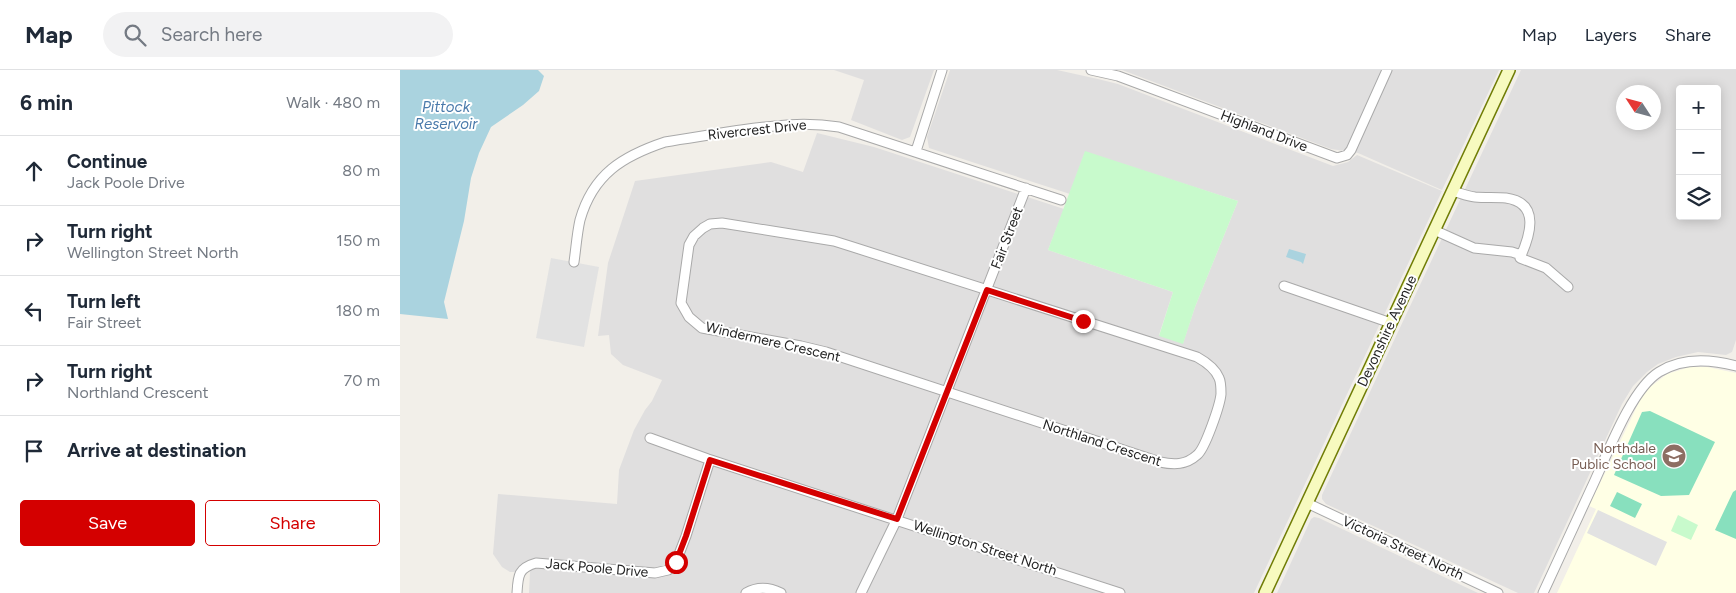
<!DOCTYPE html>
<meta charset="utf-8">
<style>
:root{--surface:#fff;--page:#f2f2f3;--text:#1f2937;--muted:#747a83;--line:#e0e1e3;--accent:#d40000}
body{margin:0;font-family:Figtree,sans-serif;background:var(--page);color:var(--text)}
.controls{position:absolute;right:15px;top:15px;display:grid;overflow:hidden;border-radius:5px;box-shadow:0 2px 12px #0003}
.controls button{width:45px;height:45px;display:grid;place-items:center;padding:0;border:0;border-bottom:1px solid var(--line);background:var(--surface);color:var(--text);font:25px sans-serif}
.compass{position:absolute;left:1216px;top:15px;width:45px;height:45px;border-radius:50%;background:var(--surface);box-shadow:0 2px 12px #0003;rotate:306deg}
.stop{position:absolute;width:15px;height:15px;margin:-11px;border:4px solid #d40000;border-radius:50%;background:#fff}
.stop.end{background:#d40000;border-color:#fff;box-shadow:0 1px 5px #0008}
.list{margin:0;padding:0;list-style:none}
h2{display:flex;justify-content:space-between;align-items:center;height:65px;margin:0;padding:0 20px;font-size:21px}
h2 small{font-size:16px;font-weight:400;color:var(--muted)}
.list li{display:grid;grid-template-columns:32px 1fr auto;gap:15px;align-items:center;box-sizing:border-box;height:70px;padding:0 20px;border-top:1px solid var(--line)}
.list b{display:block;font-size:19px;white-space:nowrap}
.list p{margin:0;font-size:16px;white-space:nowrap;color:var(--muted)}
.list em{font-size:16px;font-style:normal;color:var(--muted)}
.actions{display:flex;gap:10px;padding:15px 20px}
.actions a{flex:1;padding:11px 0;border:1px solid var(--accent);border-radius:5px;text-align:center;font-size:18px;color:var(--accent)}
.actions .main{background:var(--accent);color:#fff}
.icon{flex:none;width:28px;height:28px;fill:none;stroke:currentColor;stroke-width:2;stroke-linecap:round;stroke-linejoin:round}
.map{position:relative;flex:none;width:1336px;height:523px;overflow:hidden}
header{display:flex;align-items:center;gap:30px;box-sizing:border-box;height:70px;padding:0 25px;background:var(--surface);border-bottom:1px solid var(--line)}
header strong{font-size:24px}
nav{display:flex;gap:28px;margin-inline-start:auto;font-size:18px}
.search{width:350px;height:45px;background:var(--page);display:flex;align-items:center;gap:12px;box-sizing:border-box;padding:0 18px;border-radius:28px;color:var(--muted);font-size:19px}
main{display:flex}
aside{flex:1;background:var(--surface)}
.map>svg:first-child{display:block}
</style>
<header>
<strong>Map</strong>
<div class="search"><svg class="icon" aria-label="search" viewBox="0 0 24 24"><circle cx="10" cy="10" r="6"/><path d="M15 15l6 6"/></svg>Search here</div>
<nav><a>Map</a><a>Layers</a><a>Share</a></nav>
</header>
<main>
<aside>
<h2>6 min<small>Walk · 480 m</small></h2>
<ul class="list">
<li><svg class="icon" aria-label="ahead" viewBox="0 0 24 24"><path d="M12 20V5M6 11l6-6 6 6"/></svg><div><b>Continue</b><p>Jack Poole Drive</p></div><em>80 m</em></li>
<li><svg class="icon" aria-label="right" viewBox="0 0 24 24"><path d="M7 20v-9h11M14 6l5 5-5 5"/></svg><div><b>Turn right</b><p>Wellington Street North</p></div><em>150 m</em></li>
<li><svg class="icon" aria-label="left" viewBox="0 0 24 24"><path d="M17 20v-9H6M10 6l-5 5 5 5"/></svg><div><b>Turn left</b><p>Fair Street</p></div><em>180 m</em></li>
<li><svg class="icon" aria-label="right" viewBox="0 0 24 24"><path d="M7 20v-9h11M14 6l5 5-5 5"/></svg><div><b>Turn right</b><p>Northland Crescent</p></div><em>70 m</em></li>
<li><svg class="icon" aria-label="arrive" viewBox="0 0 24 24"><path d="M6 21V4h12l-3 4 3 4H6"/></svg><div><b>Arrive at destination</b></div></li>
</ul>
<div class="actions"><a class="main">Save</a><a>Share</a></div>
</aside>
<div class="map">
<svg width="1336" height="523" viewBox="0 0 1336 523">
<rect width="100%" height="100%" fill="#f2efe9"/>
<path fill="#e0dfdf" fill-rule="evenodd" d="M434 0H534L510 67 502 70 451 50 464 10Z
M550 0H657L698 9 718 14 933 96 948 92 957 85 1042 121 854 523H129L130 502H110L102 497 93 484 98 424 217 434 219 400 234 360 245 340 252 331 262 310 223 295 211 284 209 265 198 266 208 193 235 111 371 92 403 102 417 63 474 77 664 139 648 180 773 222 759 265 783 273 795 237 838 131 685 82 670 124 529 78 527 67Z
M722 0H1099L1042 120 958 83 931 79Z
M1121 0H1336V270L1332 282 1326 285 1298 282 1276 287 1258 294 1247 302 1233 316 1222 334 1134 523H1118L926 434 922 429V425L997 264ZM1280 19H1317V146H1280ZM1224 22H1254V52H1224Z
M914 447 919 448 1078 523H877L906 460 911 449Z"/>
<path fill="#ffffe5" d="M1290 297H1307L1336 303V523H1157L1196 439 1189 436 1242 326 1249 318 1267 304Z"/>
<path fill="#c8facc" d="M685 81 838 131 795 237 783 274 759 266 773 222 648 180Z
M1278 445 1298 455 1291 470 1271 461Z"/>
<path fill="#88e0be" d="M1250 341 1315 372 1289 425 1261 426 1214 405 1242 342Z
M1336 420V469L1315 460 1333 422Z
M1217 422 1242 434 1235 448 1210 436Z"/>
<path fill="#e2e2e2" d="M151 188 199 197 184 277 136 268Z
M1198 440 1267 472 1256 496 1187 463Z"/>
<path fill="#aad3df" d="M0 0H138L144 6 139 21 123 35 91 57 79 83 71 108 64 151 44 232 48 249 0 244Z
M889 179 906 184 903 194 901 192 886 187Z"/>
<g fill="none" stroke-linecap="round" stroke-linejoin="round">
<defs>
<path id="street" d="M691 0 718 6 937 88 947 85 951 80 987 0
M516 81 542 0
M1052 121C1060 123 1067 126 1075 127 1085 128 1096 127 1106 128 1141 133 1130 166 1120 188L1146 198 1168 217
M322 153 434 171 453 177 797 287C806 292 815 298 819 308 821 312 821 320 821 324 820 335 805 379 797 385 786 395 774 395 760 392L426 282 401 276 302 258 289 247 281 233 289 175 294 166 303 158 310 154Z
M1034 160 1074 178 1112 182 1121 185
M174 192C176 178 177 163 180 150 193 104 223 86 265 72 288 68 311 65 334 61 371 56 402 51 439 57L661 130
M884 216 991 253
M250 368 308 389 720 523
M907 433 1098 523
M117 523C118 506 118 498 136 493L255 503 268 500 276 492 286 466 310 390
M346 523C358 516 369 517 381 523
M461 523 497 449 626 118
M1143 523C1159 488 1175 454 1191 419 1206 388 1230 320 1259 302 1283 287 1310 289 1336 296"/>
<path id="secondary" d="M865 523 1109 0"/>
</defs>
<use href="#street" stroke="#a9a9a9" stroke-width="11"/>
<use href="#secondary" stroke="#707d05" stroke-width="14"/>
<use href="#street" stroke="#fff" stroke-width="9"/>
<use href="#secondary" stroke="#f7fabf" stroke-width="11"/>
</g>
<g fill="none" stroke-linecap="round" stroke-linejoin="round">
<path stroke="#d40000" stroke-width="6" d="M276 492 286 466 310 390 497 449 587 220 683 251"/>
</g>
<defs>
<symbol id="school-disc" viewBox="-11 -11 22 22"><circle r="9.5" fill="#8d6e63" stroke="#fff"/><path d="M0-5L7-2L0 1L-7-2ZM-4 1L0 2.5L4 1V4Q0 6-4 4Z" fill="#fff"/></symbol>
</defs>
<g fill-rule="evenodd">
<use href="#school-disc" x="1260" y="372" width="28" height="28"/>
</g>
<g text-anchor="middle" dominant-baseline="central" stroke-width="4" stroke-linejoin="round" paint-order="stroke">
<g font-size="14" fill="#222" stroke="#fff">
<text transform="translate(357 60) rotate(-6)">Rivercrest Drive</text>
<text transform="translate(864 61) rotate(21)">Highland Drive</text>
<text transform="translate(607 168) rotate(-69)">Fair Street</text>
<text transform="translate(987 261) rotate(-65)">Devonshire Avenue</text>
<text transform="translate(373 272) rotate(13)">Windermere Crescent</text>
<text transform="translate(702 373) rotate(18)">Northland Crescent</text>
<text transform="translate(585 478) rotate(18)">Wellington Street North</text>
<text transform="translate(1003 478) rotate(25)">Victoria Street North</text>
<text transform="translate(197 498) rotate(5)">Jack Poole Drive</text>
</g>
<g font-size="14" fill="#785e54" stroke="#fff" text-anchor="end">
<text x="1256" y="378">Northdale<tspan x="1256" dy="16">Public School</tspan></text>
</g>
<g font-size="15" font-style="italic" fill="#4a7aab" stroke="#fff">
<text x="46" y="37">Pittock<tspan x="46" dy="17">Reservoir</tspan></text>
</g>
</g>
</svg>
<div class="controls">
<button>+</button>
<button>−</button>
<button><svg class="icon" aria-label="layers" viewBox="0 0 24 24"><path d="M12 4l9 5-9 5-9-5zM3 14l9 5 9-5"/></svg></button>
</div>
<svg class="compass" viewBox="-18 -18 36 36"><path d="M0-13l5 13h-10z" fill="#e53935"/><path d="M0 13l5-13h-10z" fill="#747a83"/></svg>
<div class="stop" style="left:276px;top:492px"></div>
<div class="stop end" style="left:683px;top:251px"></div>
</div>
</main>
